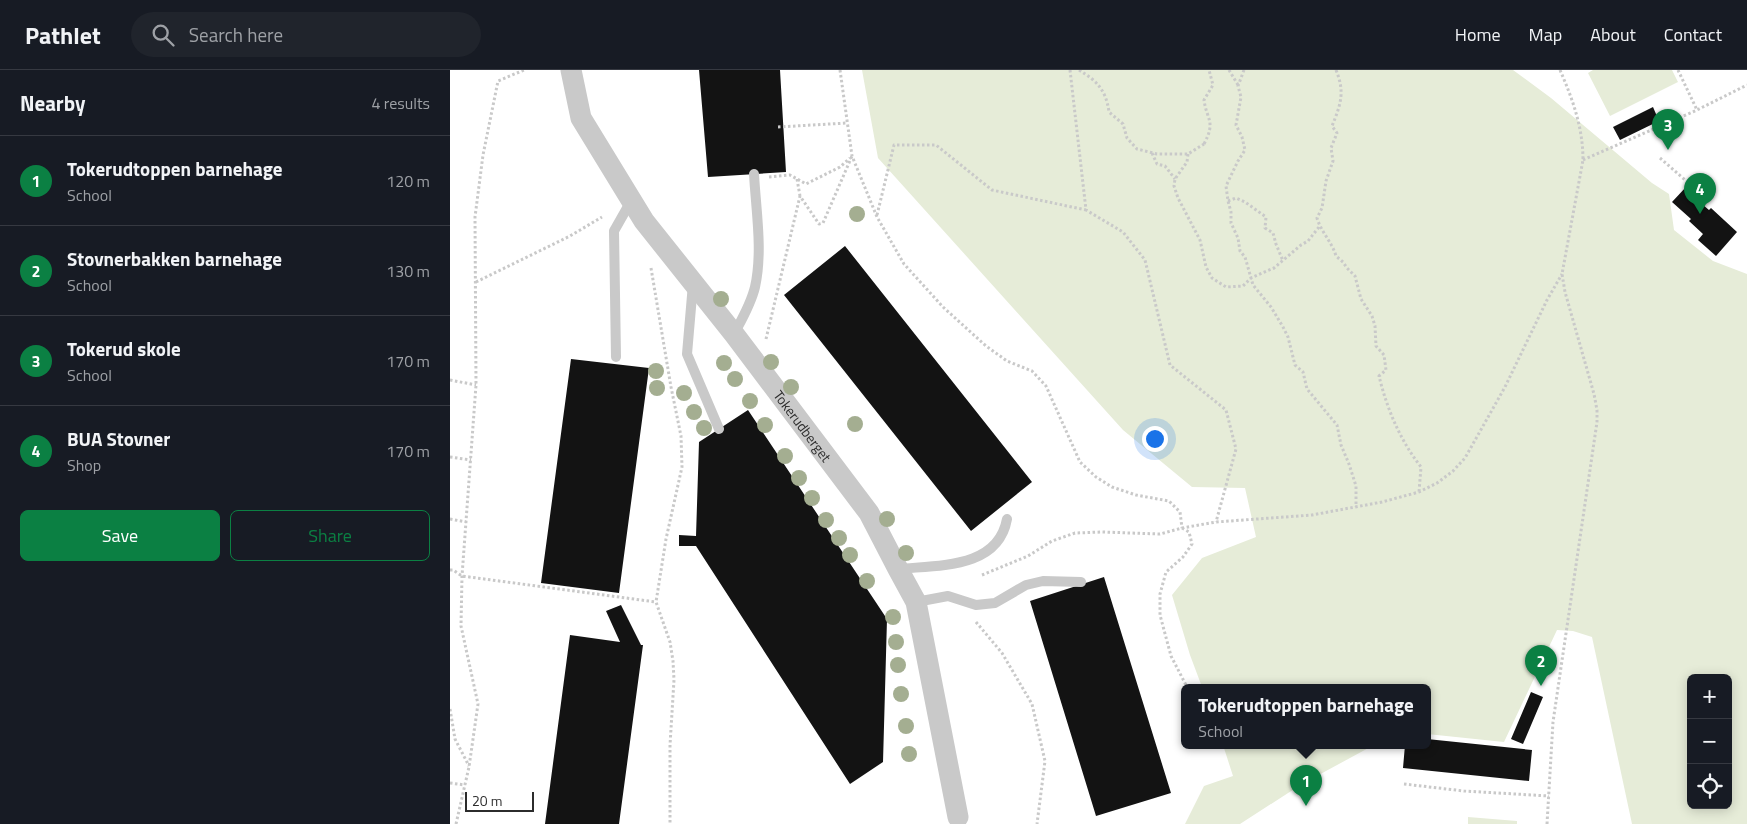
<!DOCTYPE html>
<meta charset="utf-8">
<style>
:root{--surface:#171b24;--page:#20242c;--text:#f1f3f6;--muted:#9ea1a6;--line:#363941;--accent:#0b8043}
body{margin:0;font-family:"Titillium Web",sans-serif;background:var(--page);color:var(--text)}
.controls{position:absolute;right:15px;bottom:15px;display:grid;overflow:hidden;border-radius:8px;box-shadow:0 2px 12px #0003}
.controls button{width:45px;height:45px;display:grid;place-items:center;padding:0;border:0;border-bottom:1px solid var(--line);background:var(--surface);color:var(--text);font:25px sans-serif}
.scale{position:absolute;left:15px;bottom:12px;width:69px;box-sizing:border-box;padding-left:5px;border:2px solid #2c2c2c;border-top:0;font-size:14px;line-height:18px;white-space:nowrap;color:#2c2c2c;-webkit-text-stroke:4px #fff;paint-order:stroke}
.you{position:absolute;left:704px;top:368px;width:18px;height:18px;margin:-12px;border:4px solid #fff;border-radius:50%;background:#1a73e8;box-shadow:0 0 0 8px #1a73e833}
.badge{display:grid;place-items:center;width:32px;height:32px;border-radius:50%;background:var(--accent);color:#fff;font-size:16px;font-weight:700}
.pin{position:absolute;translate:-50% -41px;filter:drop-shadow(0 1px 2px #0008)}
.pin::after{content:'';position:absolute;top:26px;width:18px;height:15px;background:inherit;clip-path:polygon(0 0,100% 0,50% 100%)}
.popup{position:absolute;left:731px;top:614px;width:250px;height:65px;box-sizing:border-box;display:grid;place-content:center;border-radius:8px;background:var(--surface);filter:drop-shadow(0 1px 4px #0005);font-size:16px;white-space:nowrap;color:var(--muted)}
.popup b{font-size:19px;color:var(--text)}
.popup::after{content:'';position:absolute;left:50%;top:100%;margin-left:-10px;border:10px solid transparent;border-top-color:var(--surface)}
.list{margin:0;padding:0;list-style:none}
h2{display:flex;justify-content:space-between;align-items:center;height:65px;margin:0;padding:0 20px;font-size:21px}
h2 small{font-size:16px;font-weight:400;color:var(--muted)}
.list li{display:grid;grid-template-columns:32px 1fr auto;gap:15px;align-items:center;box-sizing:border-box;height:90px;padding:0 20px;border-top:1px solid var(--line)}
.list b{display:block;font-size:19px;white-space:nowrap}
.list p{margin:0;font-size:16px;white-space:nowrap;color:var(--muted)}
.list em{font-size:16px;font-style:normal;color:var(--muted)}
.actions{display:flex;gap:10px;padding:15px 20px}
.actions a{flex:1;padding:11px 0;border:1px solid var(--accent);border-radius:8px;text-align:center;font-size:18px;color:var(--accent)}
.actions .main{background:var(--accent);color:#fff}
.icon{flex:none;width:28px;height:28px;fill:none;stroke:currentColor;stroke-width:2;stroke-linecap:round;stroke-linejoin:round}
.map{position:relative;flex:none;width:1297px;height:754px;overflow:hidden}
header{display:flex;align-items:center;gap:30px;box-sizing:border-box;height:70px;padding:0 25px;background:var(--surface);border-bottom:1px solid var(--line)}
header strong{font-size:24px}
nav{display:flex;gap:28px;margin-inline-start:auto;font-size:18px}
.search{width:350px;height:45px;background:var(--page);display:flex;align-items:center;gap:12px;box-sizing:border-box;padding:0 18px;border-radius:28px;color:var(--muted);font-size:19px}
main{display:flex}
aside{flex:1;background:var(--surface)}
.map>svg:first-child{display:block}
</style>
<header>
<strong>Pathlet</strong>
<div class="search"><svg class="icon" aria-label="search" viewBox="0 0 24 24"><circle cx="10" cy="10" r="6"/><path d="M15 15l6 6"/></svg>Search here</div>
<nav><a>Home</a><a>Map</a><a>About</a><a>Contact</a></nav>
</header>
<main>
<aside>
<h2>Nearby<small>4 results</small></h2>
<ul class="list">
<li><span class="badge">1</span><div><b>Tokerudtoppen barnehage</b><p>School</p></div><em>120 m</em></li>
<li><span class="badge">2</span><div><b>Stovnerbakken barnehage</b><p>School</p></div><em>130 m</em></li>
<li><span class="badge">3</span><div><b>Tokerud skole</b><p>School</p></div><em>170 m</em></li>
<li><span class="badge">4</span><div><b>BUA Stovner</b><p>Shop</p></div><em>170 m</em></li>
</ul>
<div class="actions"><a class="main">Save</a><a>Share</a></div>
</aside>
<div class="map">
<svg width="1297" height="754" viewBox="0 0 1297 754">
<rect width="100%" height="100%" fill="#fff"/>
<path fill="#e6ecd8" fill-rule="evenodd" d="M412 0H1063L1101 28 1202 113 1219 124 1224 160 1263 191 1297 204V754H1182L1142 567 1123 561 1107 560 1054 672 977 664V617H752L740 585 722 525 752 488 806 467 795 418 742 417 673 360 428 88ZM1241 608H1278V735H1241Z
M1143 0H1222L1228 12 1160 46 1138 3Z
M773 675H924L852 714 790 754H735L754 716 783 706Z
M1018 747 1067 751V754H1018Z"/>
<path fill="#131313" d="M249 0H330L336 102 258 107Z
M1203 37 1209 51 1170 70 1163 57Z
M1236 117 1255 133 1253 135 1259 140 1261 138 1287 162 1266 186 1248 170 1253 164 1239 151 1241 149 1222 132Z
M395 176 582 412 521 461 334 225Z
M121 289 199 298 169 523 91 513Z
M298 340 437 549 433 692 400 714 246 476H229V465L246 466 249 372Z
M654 507 721 723 646 746 580 531Z
M171 535 191 575H193L169 754H95L120 565 170 572 156 541Z
M1081 622 1093 627 1073 674 1061 669Z
M977 669 1082 680 1079 711 953 698 955 675H977Z"/>
<g fill="none" stroke-linecap="round" stroke-linejoin="round">
<path stroke="#c9c9c9" stroke-width="3" stroke-dasharray="2.5 2.5" stroke-linecap="butt" d="M390 0 402 86 427 147 454 194 493 237 536 276 557 291 582 301 596 316 630 392 646 407 662 417 686 425 719 431 730 442 732 458
M620 0 636 140 673 162 695 190 720 295 776 340 786 379 766 452
M629 0C647 11 656 20 659 42L673 54 677 68 687 79 707 84H738L754 74
M779 0 788 15
M794 0 788 16 791 27 786 55 792 67 795 80 788 91 776 116 778 131 781 142V153L788 168 790 181 795 187 803 215 821 237 833 257 838 267 845 295 853 302 857 319 887 355 891 375 899 394 906 416V437
M886 0C895 22 891 34 882 56L887 63 881 78 883 91 876 111 872 138 867 148C871 162 882 172 886 186L893 192 897 198 905 206 911 229 922 246 925 256 926 276 934 285 936 300 929 306C937 339 950 370 971 397L969 422
M1228 0 1247 40
M328 57 397 53
M754 74C766 51 757 51 754 30L763 15 759 0
M702 83 707 94 715 96 725 109
M738 84 737 92 725 109 724 116 728 128 750 170 756 197 762 208 776 217 793 216 801 208 824 198 851 175 858 171 869 157
M1210 88 1250 123
M1133 90 1247 40 1297 15
M319 107 340 105 356 114 390 97 400 88
M347 109 350 126
M778 131 786 128 795 132 816 147 815 158 823 163 826 174 833 191
M427 145 444 75H486L542 120 636 140
M201 198 221 317 231 366 232 397 216 469 206 532 220 572 223 591 224 610 220 675V754
M26 212 120 166 152 147
M316 269 350 126 369 154 373 153 402 86
M0 310 26 315
M0 387 21 390
M0 449 16 452
M732 458 739 462 742 474 733 487 716 502 710 524V545L721 586 737 617
M0 500H3L12 506 206 532
M532 505 578 486 602 471 625 463 652 462 710 464 732 458 766 452 862 445 932 432 969 422 987 413 1003 401 1015 388 1055 317 1097 230 1112 204
M526 552 552 583 582 634 595 691 587 754
M0 639 5 669 19 696
M0 713 15 715
M954 714 1014 721 1099 726
M6 754 19 697 28 634 11 556 12 506 26 315 25 147 33 85 48 11 74 0
M1097 754 1103 652 1147 352V340L1144 324 1115 222 1112 204 1133 90C1133 58 1123 30 1110 0"/>
<path stroke="#c9c9c9" stroke-width="10" d="M243 214 237 284 269 359
M284 264C292 249 301 234 305 217 313 181 306 141 304 104
M166 287 164 161 181 131
M448 499C488 495 548 499 557 449
M466 532 498 526 526 535 545 533 576 515 593 511 631 512"/>
<path stroke="#c9c9c9" stroke-width="21" id="s1" d="M121 0 131 48 194 151 284 264 419 443 448 499 466 532 508 747"/>
</g>
<g fill="#a4ae91">
<circle cx="407" cy="144" r="8"/>
<circle cx="271" cy="229" r="8"/>
<circle cx="321" cy="292" r="8"/>
<circle cx="274" cy="293" r="8"/>
<circle cx="206" cy="301" r="8"/>
<circle cx="285" cy="309" r="8"/>
<circle cx="341" cy="317" r="8"/>
<circle cx="207" cy="318" r="8"/>
<circle cx="234" cy="323" r="8"/>
<circle cx="300" cy="331" r="8"/>
<circle cx="244" cy="342" r="8"/>
<circle cx="405" cy="354" r="8"/>
<circle cx="315" cy="355" r="8"/>
<circle cx="254" cy="358" r="8"/>
<circle cx="335" cy="386" r="8"/>
<circle cx="349" cy="408" r="8"/>
<circle cx="362" cy="428" r="8"/>
<circle cx="437" cy="449" r="8"/>
<circle cx="376" cy="450" r="8"/>
<circle cx="389" cy="468" r="8"/>
<circle cx="456" cy="483" r="8"/>
<circle cx="400" cy="485" r="8"/>
<circle cx="417" cy="511" r="8"/>
<circle cx="443" cy="547" r="8"/>
<circle cx="446" cy="572" r="8"/>
<circle cx="448" cy="595" r="8"/>
<circle cx="451" cy="624" r="8"/>
<circle cx="456" cy="656" r="8"/>
<circle cx="459" cy="684" r="8"/>
</g>
<g text-anchor="middle" dominant-baseline="central" stroke-width="5" stroke-linejoin="round" paint-order="stroke">
<g font-size="14" fill="#2c2c2c" stroke="#fff">
<text stroke="none"><textPath href="#s1" startOffset="429">Tokerudberget</textPath></text>
</g>
</g>
</svg>
<div class="controls">
<button>+</button>
<button>−</button>
<button><svg class="icon" aria-label="locate" viewBox="0 0 24 24"><circle cx="12" cy="12" r="6"/><path d="M12 2v4M12 18v4M2 12h4M18 12h4"/></svg></button>
</div>
<div class="scale">20 m</div>
<div class="you"></div>
<div class="pin badge" style="left:856px;top:736px">1</div>
<div class="popup"><b>Tokerudtoppen barnehage</b>School</div>
<div class="pin badge" style="left:1091px;top:616px">2</div>
<div class="pin badge" style="left:1218px;top:80px">3</div>
<div class="pin badge" style="left:1250px;top:144px">4</div>
</div>
</main>
